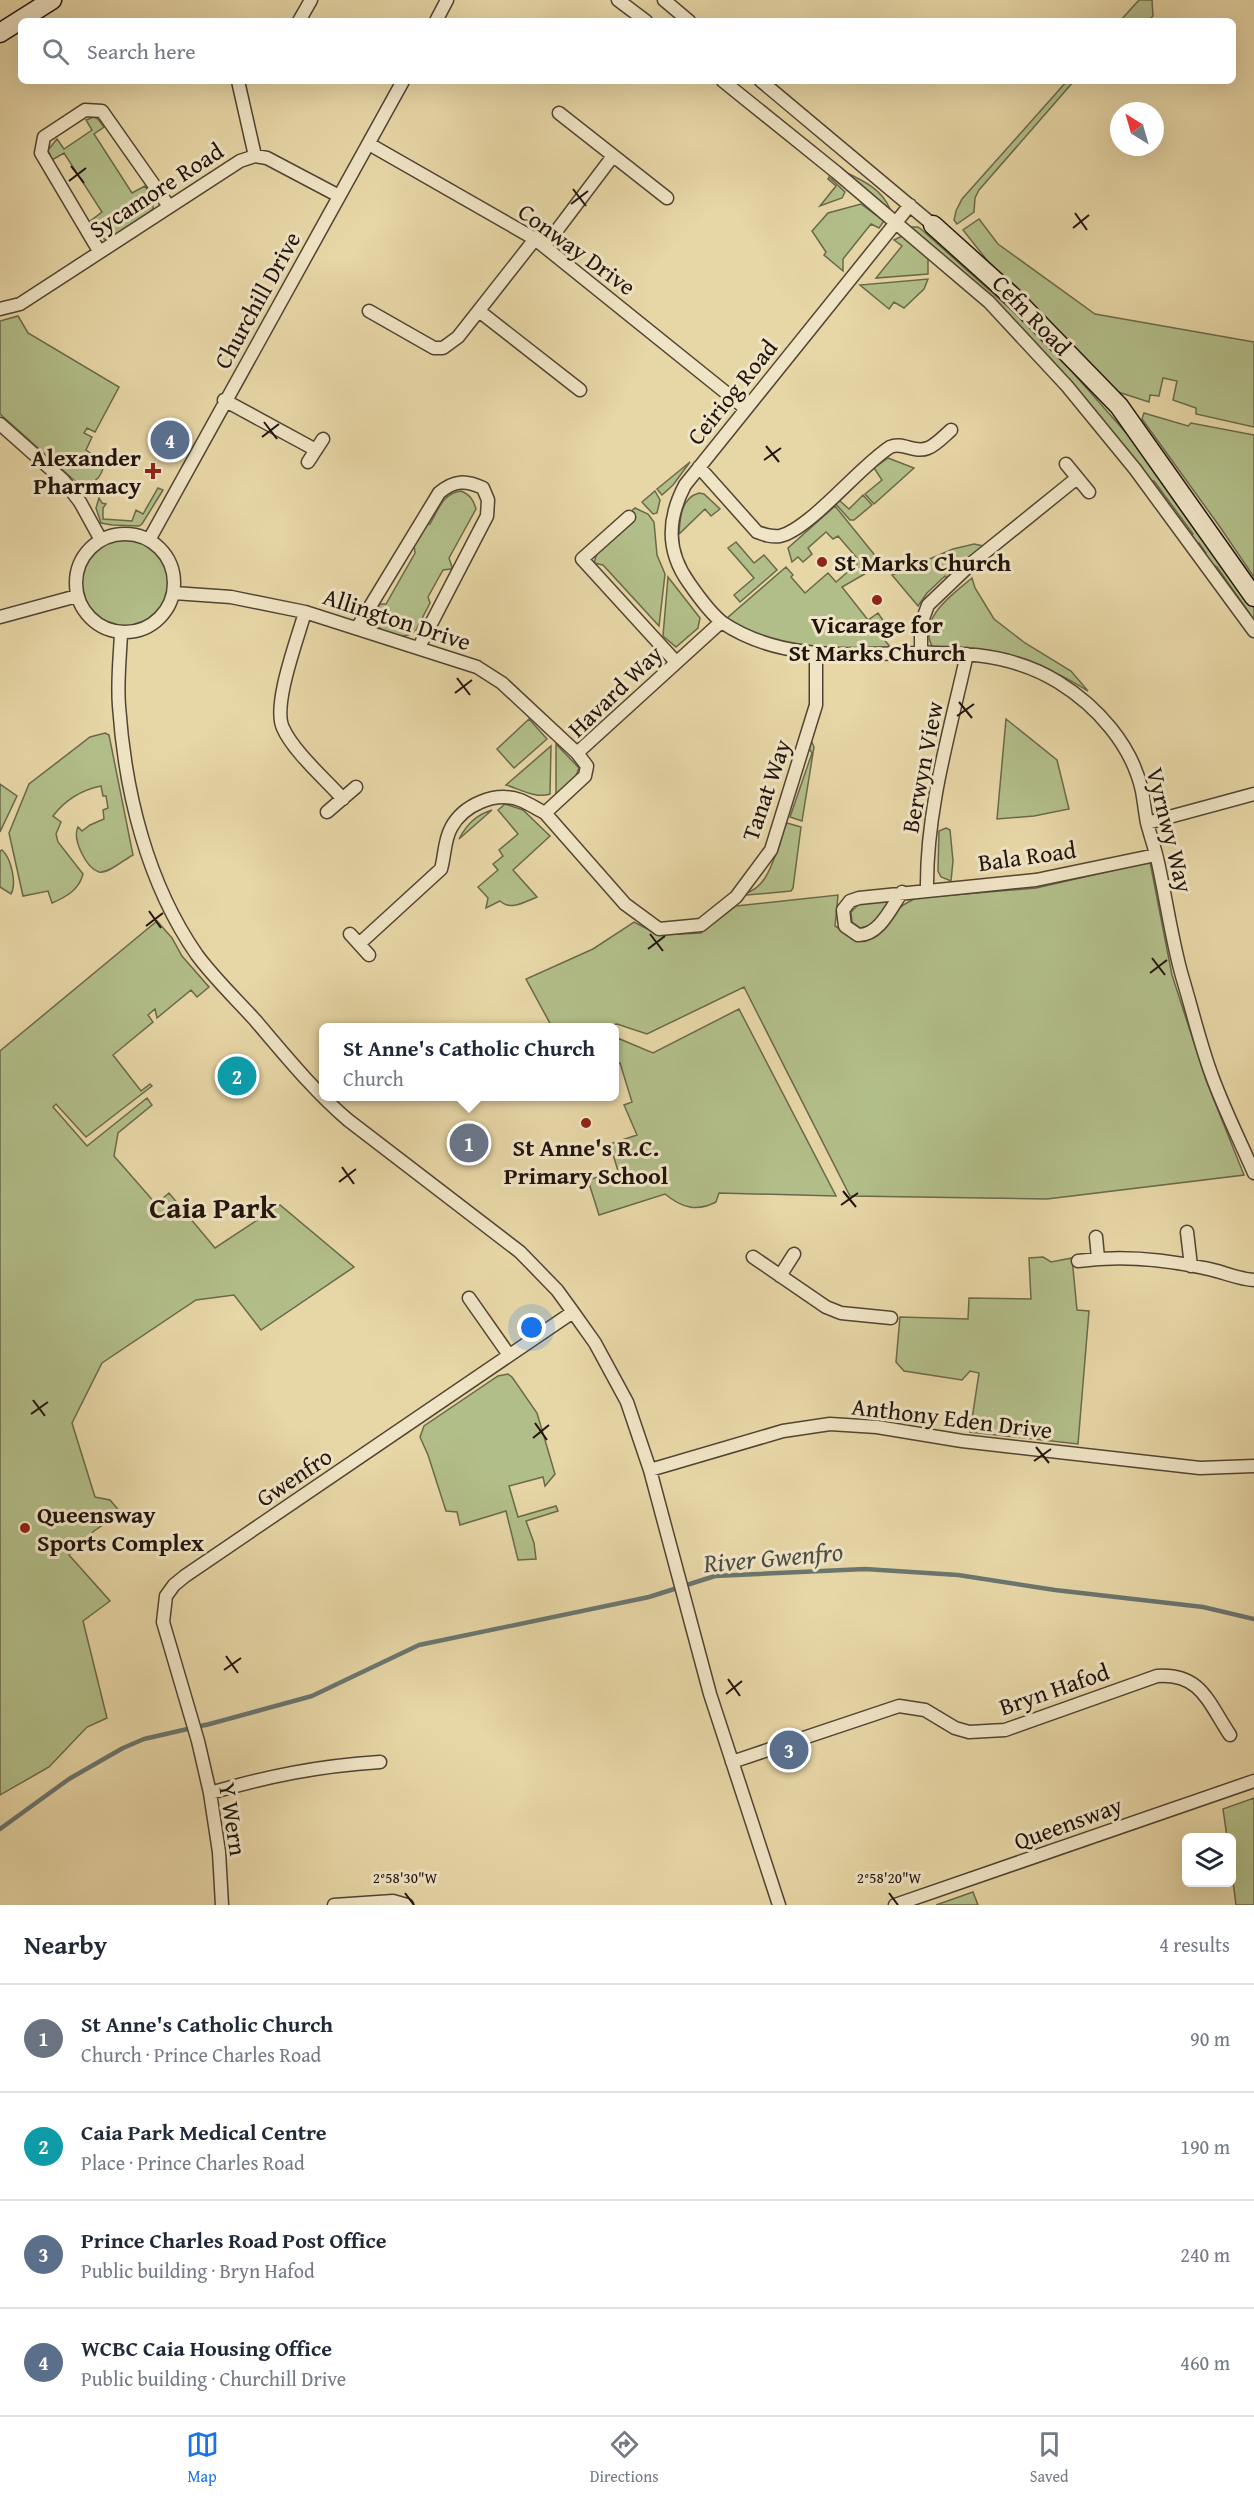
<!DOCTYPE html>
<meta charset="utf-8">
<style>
:root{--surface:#fff;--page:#f6f6f7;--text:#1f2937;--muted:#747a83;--line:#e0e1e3;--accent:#1a73e8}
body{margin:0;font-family:"Gentium Book Plus",serif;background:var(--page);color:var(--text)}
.controls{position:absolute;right:18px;bottom:18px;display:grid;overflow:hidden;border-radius:9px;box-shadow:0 6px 24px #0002}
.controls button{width:54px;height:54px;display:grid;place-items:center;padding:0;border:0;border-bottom:2px solid var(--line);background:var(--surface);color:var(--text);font:30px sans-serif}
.compass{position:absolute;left:1110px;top:102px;width:54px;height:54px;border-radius:50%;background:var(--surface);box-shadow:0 6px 24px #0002;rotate:323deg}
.you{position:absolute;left:532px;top:1328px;width:21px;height:21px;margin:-15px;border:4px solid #fff;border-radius:50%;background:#1a73e8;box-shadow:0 0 0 9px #1a73e833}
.badge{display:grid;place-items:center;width:39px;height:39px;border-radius:50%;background:var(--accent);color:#fff;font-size:20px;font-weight:700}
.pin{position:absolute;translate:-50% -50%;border:3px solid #fff;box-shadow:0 2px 6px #0006}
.popup{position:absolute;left:319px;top:1023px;width:300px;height:78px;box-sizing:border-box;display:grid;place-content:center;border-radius:9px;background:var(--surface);filter:drop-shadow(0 2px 4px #0005);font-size:20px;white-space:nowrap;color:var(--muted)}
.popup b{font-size:22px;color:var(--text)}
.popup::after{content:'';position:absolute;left:50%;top:100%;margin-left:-12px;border:12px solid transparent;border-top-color:var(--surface)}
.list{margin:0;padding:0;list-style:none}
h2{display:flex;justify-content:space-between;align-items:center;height:78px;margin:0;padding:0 24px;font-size:26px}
h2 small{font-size:20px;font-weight:400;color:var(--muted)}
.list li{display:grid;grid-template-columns:39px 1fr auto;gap:18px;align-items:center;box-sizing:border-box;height:108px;padding:0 24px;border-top:2px solid var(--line)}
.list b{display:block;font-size:22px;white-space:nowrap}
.list p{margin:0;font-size:20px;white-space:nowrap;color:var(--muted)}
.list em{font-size:20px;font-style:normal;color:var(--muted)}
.icon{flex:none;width:33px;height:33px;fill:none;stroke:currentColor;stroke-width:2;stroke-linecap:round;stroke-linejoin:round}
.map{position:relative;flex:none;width:1254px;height:1905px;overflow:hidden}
.search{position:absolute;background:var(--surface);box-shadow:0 6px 24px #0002;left:18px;right:18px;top:18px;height:66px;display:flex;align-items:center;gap:15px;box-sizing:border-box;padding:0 21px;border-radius:9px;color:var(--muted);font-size:22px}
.sheet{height:510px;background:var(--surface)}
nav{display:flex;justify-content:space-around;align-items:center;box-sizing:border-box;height:84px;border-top:2px solid var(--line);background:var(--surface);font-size:16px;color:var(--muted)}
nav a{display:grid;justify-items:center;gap:3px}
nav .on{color:var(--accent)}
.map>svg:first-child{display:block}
</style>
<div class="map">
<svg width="1254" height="1905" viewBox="0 0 1254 1905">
<rect width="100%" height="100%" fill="#e7d6a6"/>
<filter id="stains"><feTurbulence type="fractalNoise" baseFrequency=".00333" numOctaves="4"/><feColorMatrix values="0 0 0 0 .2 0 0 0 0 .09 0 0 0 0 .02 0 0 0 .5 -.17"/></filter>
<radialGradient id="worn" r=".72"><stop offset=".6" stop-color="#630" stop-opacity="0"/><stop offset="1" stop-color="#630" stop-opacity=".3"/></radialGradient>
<path fill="#b2be89" stroke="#6a694a" stroke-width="1.5" d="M1139 0H1152L1153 16 1148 21H1120Z
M1067 81H1074L979 190 975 198 974 212 957 224 954 220 956 211 962 199Z
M94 117 98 119 104 127 94 134 132 193 145 186 150 194 121 210 95 231 89 222 102 212 64 153 52 160 48 150 57 139 64 149 92 130 86 120Z
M843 171C862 180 882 189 890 209L885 211Z
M829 177 845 192 842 198 820 206 836 186 828 179Z
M153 199V209L149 213 112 238 106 240 97 235 123 214Z
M861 204 884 221 879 228 871 224 843 259V271L824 255 826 252 812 231 828 213Z
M979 219 998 244 1095 314 1254 342V427L1196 414V408L1173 400 1177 381 1163 378 1159 396 1150 395 1149 402 1112 390 994 269 963 230Z
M909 227H918L921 229 1017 315 1061 359 1128 435 1206 535 1254 607V629L1250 623V614L1217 567 1204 559 1206 553 1199 543 1196 545 1190 537 1193 534 1154 481H1147L1057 367 991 296H986Z
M902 236 928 258V274L876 278 902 246 894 240Z
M928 279 924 289 904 308 894 302 889 309 860 285Z
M18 316 28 333 119 387 95 432 87 428 84 433 92 437 86 450 104 462C103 478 90 490 75 481L0 414V321Z
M1144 413 1188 426 1191 423 1254 435V577L1220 527 1142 419Z
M888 458 914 468 874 504 865 494 882 480 874 468Z
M690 462 673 485 662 495 657 489Z
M158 488 163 490 142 524 139 526 112 525 101 523 96 508 99 498 102 503 106 504 103 508V519L132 521 136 510 143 514Z
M461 491C470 495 473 499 476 509L449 558 452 567 451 569 443 570 428 597 430 603 415 632C403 641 376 632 372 618L380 604H386L415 553 414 545 424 525 430 524C438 510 443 493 461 491Z
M655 491 660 500 657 513 653 514 642 502Z
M699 493 704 494 720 509 711 516 705 509 679 534C680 518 681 498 699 493Z
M863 495 872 505 854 520H850L834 502 839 500 849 509Z
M835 506 882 564 842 587 868 620 878 613 889 629 888 633 881 636 893 650H815L762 642 726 619 786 567 793 575 791 577 805 593 828 573 836 582 857 564V558L838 536 833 539 826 532 808 548 812 554 803 562 798 557 792 562 788 548Z
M635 508 648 514 654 522 657 555 665 574 659 626 603 565 594 563 597 553 634 521 628 514Z
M82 583a43 43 0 1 1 86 0a43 43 0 1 1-86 0Z
M736 542 754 563 764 555 777 570 740 602 734 595 754 578 728 548Z
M974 544 988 547 948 579 945 576 927 593 918 606 892 575 953 549Z
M668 577 700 618 698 628 676 647 663 636Z
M972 578 975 588 994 619 1025 643 1071 671 1088 691C1028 654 1002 651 933 648 916 619 953 594 972 578Z
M529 719 547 739 514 768 497 749Z
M1006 719 1057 760 1069 809 1034 816 997 819Z
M105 733 109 735 133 855C125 859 108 874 99 872 86 868 72 839 78 827L82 831 90 825 104 819 103 810 108 808 106 796H103L101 786C81 790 66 799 53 816L61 822 56 834 58 842 83 874C79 890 66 897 52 903L48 891 23 896 9 833 29 784 90 737Z
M811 740 814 747 802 821 790 817 812 753 808 747Z
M556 744 579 768 575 778 556 796Z
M551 746 550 794C536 799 520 789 506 785Z
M0 784 17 796 0 832Z
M505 804 523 810 550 836 513 870 537 897C524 902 511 911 500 901L486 908 488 898 478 887 498 870 493 864 503 856 499 850 518 834 498 810Z
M492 810 459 839C467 824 476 815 492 810Z
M787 823 801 827 793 888 791 891 747 895 746 893C767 887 772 862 780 844L778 839Z
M946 828 950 830 953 861 951 881 941 877 938 871 939 831Z
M2 850C11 858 17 883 11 894L0 887V851Z
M1150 862 1172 975 1206 1080 1244 1175 1047 1199 850 1196 744 987 647 1034 617 1024 605 1027H552L526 979 593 949 634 922 659 935 701 933 736 906 838 895 835 926 854 938C874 926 895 908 916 898L1036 888Z
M887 899 888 905 872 925 860 928 852 922 851 912 859 904Z
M157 921 172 938 182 956 209 987 197 997 191 990 157 1018 155 1009 148 1015 153 1022 113 1055 141 1091 150 1084 152 1086 86 1137 56 1104 53 1107 87 1146 147 1098 152 1105 118 1133 114 1156 156 1204 169 1193 215 1248 280 1205 354 1267 261 1330 234 1295 196 1300 102 1363 72 1423 95 1497 110 1500 121 1513 94 1531 69 1555 110 1601 83 1621 107 1718 87 1727 49 1767 0 1795V1051Z
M739 1009 836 1196 719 1193 716 1202C697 1212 682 1208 665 1194L599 1215 588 1180 618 1171 610 1144 637 1135 624 1105 632 1102 620 1063 615 1065V1037L653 1053Z
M1043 1257 1051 1262 1072 1258 1077 1310 1089 1311 1078 1444 970 1432 979 1373 970 1371 962 1380 904 1371 896 1362 900 1317 968 1319 969 1298 1031 1299 1029 1258Z
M508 1374 512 1377 537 1413 555 1474 545 1486 543 1477 509 1486 518 1517 556 1506 558 1511 526 1521 534 1543 536 1559 518 1560 506 1511 460 1525 457 1512 446 1511 428 1455 420 1437 424 1426 498 1376Z
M1254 1798V1905H1236L1232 1874V1838L1227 1837 1223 1809Z
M973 1892 978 1905H936Z"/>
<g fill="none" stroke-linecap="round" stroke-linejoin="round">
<path stroke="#6a766f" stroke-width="4.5" d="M206 1725 312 1696 419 1645 649 1597 715 1576 865 1569 958 1575 1055 1590 1203 1607 1254 1619
M0 1829 69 1779 123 1748 144 1739 205 1725"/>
<defs>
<path id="street" d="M618 0 646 21
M664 0 689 21
M299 21 311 0
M436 21 447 0
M238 81 255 156
M723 81 836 172 989 302 1067 386 1135 469 1254 631
M761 81 933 225
M559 113 667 198
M369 144 535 239 745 408
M910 205 685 485C667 519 666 551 689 583 698 596 711 614 723 623 824 690 956 618 1058 682 1097 706 1132 745 1142 791 1144 802 1145 812 1147 823 1150 834 1154 846 1157 858 1166 897 1171 937 1182 976 1192 1009 1200 1044 1212 1076 1224 1109 1240 1141 1254 1173
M545 246 613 156
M99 251 41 153 44 137 85 110 102 111 168 205
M0 309 20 304 240 161 255 156 267 158 339 196
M369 311 434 348H443L458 337 535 239
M479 311 580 390
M224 400 316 450
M0 424 63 480 80 502 101 540
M308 462 323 439
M1066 464 1089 492
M699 467 757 532C765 535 771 537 780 536 810 529 860 466 890 447 903 441 914 454 928 448 936 445 944 436 951 430
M629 517 582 559 676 662
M76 583a49 49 0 1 1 98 0a49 49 0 1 1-98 0Z
M149 540 403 81
M174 593 231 597 305 612 477 667 502 683 577 753
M305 612C298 638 272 705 283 728 293 751 326 780 343 799
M0 617 77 596
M357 628 439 493C454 480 466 480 483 488L488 500 487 516 419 647
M121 633C120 657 117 682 119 706 125 792 147 883 197 955 214 978 236 999 255 1020 285 1055 313 1090 348 1120L520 1252 557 1290 573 1312 595 1343 627 1402 650 1470 710 1694 779 1905
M921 653V624L928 605 973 562 1077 478
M327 812 356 787
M545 813 625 904 659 929 701 925 736 897 771 850 816 705V654
M1147 823 1254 794
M927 889C926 810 950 731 967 654
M902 892C891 908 879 936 858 935L845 926 843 910 850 901 859 898 1036 880 1156 855
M350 934 369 955
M359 944 441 869C445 855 444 841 451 828 463 805 495 791 520 800 528 803 537 809 545 813L585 776 587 766 577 753 721 622
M1187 1232 1191 1266
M1096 1237 1098 1258
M753 1257 826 1307 841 1313 891 1318
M1078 1261C1120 1255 1163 1259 1204 1268 1222 1271 1236 1279 1254 1280
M780 1276 794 1254
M469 1298 509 1355
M650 1470 783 1431 830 1424 877 1427 962 1441 1200 1468 1254 1466
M732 1762 899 1706 925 1710 955 1728 969 1732 1005 1730 1157 1676C1201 1673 1208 1702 1230 1735
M210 1793C269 1776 318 1766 380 1762
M222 1905 219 1852 210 1793 198 1741 163 1622 166 1596 174 1585 185 1576 573 1312
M334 1905 393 1901 407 1905
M895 1905 1254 1781"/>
<path id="secondary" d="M0 33 52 0
M933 225 1013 297 1119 406 1254 597"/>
</defs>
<use href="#street" stroke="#524432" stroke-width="15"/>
<use href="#secondary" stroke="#21140c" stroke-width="21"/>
<use href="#street" stroke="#efe4c5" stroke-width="12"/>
<use href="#secondary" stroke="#efe4c5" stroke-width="18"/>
</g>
<path fill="none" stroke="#21140c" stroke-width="2" d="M71 166 84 183M69 181 86 168M573 189 586 206M571 204 588 191M1075 213 1087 230M1073 228 1089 215M264 422 277 439M262 437 279 424M766 446 779 462M764 460 781 448M457 678 470 695M455 693 472 680M959 702 972 718M957 716 974 704M149 911 161 928M146 926 163 913M650 934 663 951M648 949 665 936M1152 958 1165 975M1150 973 1167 960M342 1167 354 1184M339 1182 356 1169M843 1191 856 1207M841 1205 858 1193M33 1400 45 1416M31 1414 48 1402M535 1423 547 1440M533 1438 549 1425M1036 1447 1049 1463M1034 1461 1051 1449M226 1656 238 1673M224 1670 241 1658M728 1679 740 1696M726 1694 742 1681M405 1893 414 1905M889 1893 898 1905"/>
<g fill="#8f2418" stroke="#efe4c5" stroke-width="2">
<path d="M150 462h6v6h6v6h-6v6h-6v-6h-6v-6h6z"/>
<circle cx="822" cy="562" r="6"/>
<circle cx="877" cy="600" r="6"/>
<circle cx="586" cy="1123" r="6"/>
<circle cx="25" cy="1528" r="6"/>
</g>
<g text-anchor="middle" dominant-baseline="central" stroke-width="6" stroke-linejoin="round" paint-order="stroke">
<g font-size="24" fill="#21140c" stroke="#efe4c5">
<text transform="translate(156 190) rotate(-33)">Sycamore Road</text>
<text transform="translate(577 249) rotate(36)">Conway Drive</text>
<text transform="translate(257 300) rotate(-61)">Churchill Drive</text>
<text transform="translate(1032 315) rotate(46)">Cefn Road</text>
<text transform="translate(732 392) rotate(-51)">Ceiriog Road</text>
<text transform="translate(397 619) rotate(18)">Allington Drive</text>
<text transform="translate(615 691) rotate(-44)">Havard Way</text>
<text transform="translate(922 767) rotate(-79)">Berwyn View</text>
<text transform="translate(766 790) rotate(-71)">Tanat Way</text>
<text transform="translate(1170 830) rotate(76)">Vyrnwy Way</text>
<text transform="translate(1027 856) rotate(-8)">Bala Road</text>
<text transform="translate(952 1418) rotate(7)">Anthony Eden Drive</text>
<text transform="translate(294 1477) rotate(-34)">Gwenfro</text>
<text transform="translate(1054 1689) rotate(-19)">Bryn Hafod</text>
<text transform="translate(233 1819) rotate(81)">Y Wern</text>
<text transform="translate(1068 1823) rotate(-20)">Queensway</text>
</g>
<g font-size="24" font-weight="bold" fill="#21140c" stroke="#efe4c5" text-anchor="start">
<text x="141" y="457" text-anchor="end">Alexander<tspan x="141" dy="28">Pharmacy</tspan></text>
<text x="834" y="562">St Marks Church</text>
<text x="877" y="624" text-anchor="middle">Vicarage for<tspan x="877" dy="28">St Marks Church</tspan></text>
<text x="586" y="1147" text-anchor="middle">St Anne's R.C.<tspan x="586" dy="28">Primary School</tspan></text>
<text x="37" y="1514">Queensway<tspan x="37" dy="28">Sports Complex</tspan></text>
</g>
<g font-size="26" font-style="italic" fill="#4b4d46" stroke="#efe4c5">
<text transform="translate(773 1557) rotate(-5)">River Gwenfro</text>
</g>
<g font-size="30" font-weight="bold" fill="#21140c" stroke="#efe4c5">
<text x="213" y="1207">Caia Park</text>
</g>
</g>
<g font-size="15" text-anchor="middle" fill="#21140c" stroke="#efe4c5" stroke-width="6" stroke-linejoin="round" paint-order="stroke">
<text x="405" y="1883">2°58'30"W</text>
<text x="889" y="1883">2°58'20"W</text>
</g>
<rect width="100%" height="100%" filter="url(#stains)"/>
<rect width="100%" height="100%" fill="url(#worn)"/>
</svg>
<div class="controls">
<button><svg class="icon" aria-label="layers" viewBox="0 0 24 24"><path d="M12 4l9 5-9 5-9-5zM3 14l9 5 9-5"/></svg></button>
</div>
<svg class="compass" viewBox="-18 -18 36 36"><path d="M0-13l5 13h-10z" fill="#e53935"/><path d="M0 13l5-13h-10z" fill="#747a83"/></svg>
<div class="you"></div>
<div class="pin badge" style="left:469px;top:1143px;background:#6b7280">1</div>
<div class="popup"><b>St Anne's Catholic Church</b>Church</div>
<div class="pin badge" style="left:237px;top:1076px;background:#0f9aa8">2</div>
<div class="pin badge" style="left:789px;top:1750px;background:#5c6f8a">3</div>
<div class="pin badge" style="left:170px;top:440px;background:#5c6f8a">4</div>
<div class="search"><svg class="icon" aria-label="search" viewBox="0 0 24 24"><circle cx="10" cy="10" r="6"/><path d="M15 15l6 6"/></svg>Search here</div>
</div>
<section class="sheet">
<h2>Nearby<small>4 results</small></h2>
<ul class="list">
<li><span class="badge" style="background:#6b7280">1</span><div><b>St Anne's Catholic Church</b><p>Church · Prince Charles Road</p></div><em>90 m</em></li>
<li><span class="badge" style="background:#0f9aa8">2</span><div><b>Caia Park Medical Centre</b><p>Place · Prince Charles Road</p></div><em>190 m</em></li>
<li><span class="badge" style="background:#5c6f8a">3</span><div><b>Prince Charles Road Post Office</b><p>Public building · Bryn Hafod</p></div><em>240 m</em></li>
<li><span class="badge" style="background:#5c6f8a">4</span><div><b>WCBC Caia Housing Office</b><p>Public building · Churchill Drive</p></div><em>460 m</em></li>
</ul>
</section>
<nav>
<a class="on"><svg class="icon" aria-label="map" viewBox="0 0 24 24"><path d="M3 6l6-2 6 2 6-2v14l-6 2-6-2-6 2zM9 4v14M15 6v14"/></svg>Map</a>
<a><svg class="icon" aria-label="directions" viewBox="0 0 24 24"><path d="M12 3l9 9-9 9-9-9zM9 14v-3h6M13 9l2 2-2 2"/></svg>Directions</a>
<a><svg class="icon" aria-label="saved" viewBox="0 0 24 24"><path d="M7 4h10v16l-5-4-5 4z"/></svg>Saved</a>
</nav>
